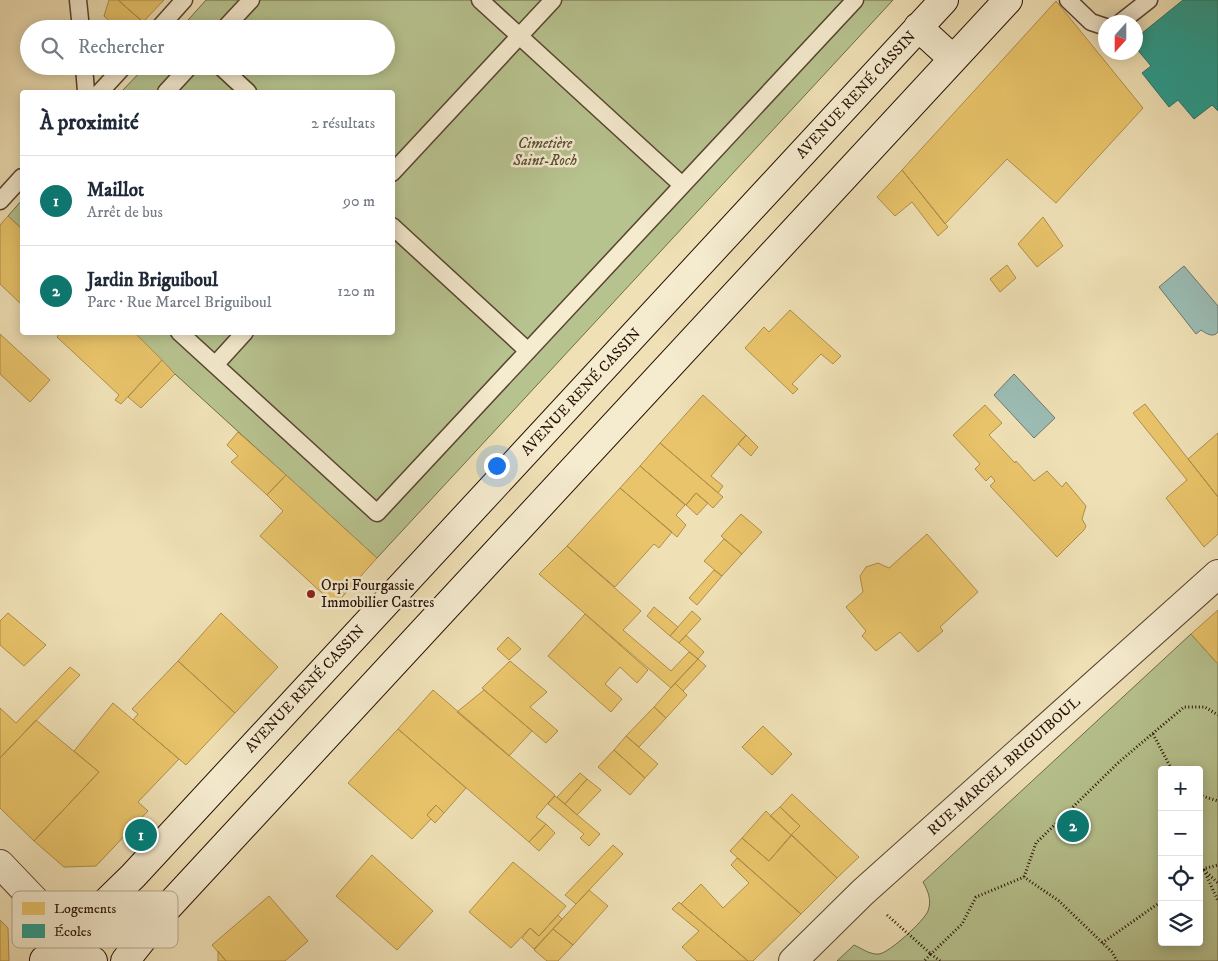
<!DOCTYPE html>
<html lang="fr">
<meta charset="utf-8">
<style>
:root{--surface:#fff;--page:#f2f2f3;--text:#1f2937;--muted:#747a83;--line:#e0e1e3;--accent:#0f766e}
body{margin:0;font-family:"IM FELL DW Pica",serif;background:var(--page);color:var(--text)}
.controls{position:absolute;right:15px;bottom:15px;display:grid;overflow:hidden;border-radius:5px;box-shadow:0 2px 12px #0003}
.controls button{width:45px;height:45px;display:grid;place-items:center;padding:0;border:0;border-bottom:1px solid var(--line);background:var(--surface);color:var(--text);font:25px sans-serif}
.compass{position:absolute;left:1098px;top:15px;width:45px;height:45px;border-radius:50%;background:var(--surface);box-shadow:0 2px 12px #0003;rotate:201deg}
.you{position:absolute;left:496px;top:465px;width:18px;height:18px;margin:-12px;border:4px solid #fff;border-radius:50%;background:#1a73e8;box-shadow:0 0 0 8px #1a73e833}
.badge{display:grid;place-items:center;width:32px;height:32px;border-radius:50%;background:var(--accent);color:#fff;font-size:16px;font-weight:700}
.pin{position:absolute;translate:-50% -50%;border:2px solid #fff;box-shadow:0 1px 5px #0006}
.list{margin:0;padding:0;list-style:none}
h2{display:flex;justify-content:space-between;align-items:center;height:65px;margin:0;padding:0 20px;font-size:21px}
h2 small{font-size:16px;font-weight:400;color:var(--muted)}
.list li{display:grid;grid-template-columns:32px 1fr auto;gap:15px;align-items:center;box-sizing:border-box;height:90px;padding:0 20px;border-top:1px solid var(--line)}
.list b{display:block;font-size:19px;white-space:nowrap}
.list p{margin:0;font-size:16px;white-space:nowrap;color:var(--muted)}
.list em{font-size:16px;font-style:normal;color:var(--muted)}
.icon{flex:none;width:28px;height:28px;fill:none;stroke:currentColor;stroke-width:2;stroke-linecap:round;stroke-linejoin:round}
.map{position:relative;flex:none;width:1218px;height:961px;overflow:hidden}
.search{position:absolute;background:var(--surface);box-shadow:0 2px 12px #0003;left:20px;top:20px;width:375px;height:55px;display:flex;align-items:center;gap:12px;box-sizing:border-box;padding:0 18px;border-radius:28px;color:var(--muted);font-size:19px}
.panel{position:absolute;background:var(--surface);box-shadow:0 2px 12px #0003;left:20px;top:90px;width:375px;height:245px;border-radius:5px}
.map>svg:first-child{display:block}
</style>
<div class="map">
<svg width="1218" height="961" viewBox="0 0 1218 961">
<rect width="100%" height="100%" fill="#efe0b5"/>
<filter id="stains"><feTurbulence type="fractalNoise" baseFrequency=".004" numOctaves="4"/><feColorMatrix values="0 0 0 0 .2 0 0 0 0 .09 0 0 0 0 .02 0 0 0 .5 -.17"/></filter>
<radialGradient id="worn" r=".72"><stop offset=".6" stop-color="#630" stop-opacity="0"/><stop offset="1" stop-color="#630" stop-opacity=".3"/></radialGradient>
<path fill="#b7c38f" stroke="#6e6a4a" fill-rule="evenodd" d="M206 0H893L377 558 175 374 134 333 392 332V92H121L146 66H386V29H180Z
M22 200V229L8 216Z
M1191 634 1218 664V961H837L854 945C861 948 870 955 879 954 889 953 924 921 928 911 932 900 928 891 923 882ZM1162 770H1199V942H1162Z"/>
<path fill="#9bbcb4" stroke="#6c776e" d="M1184 266 1218 306V332C1213 338 1207 334 1201 330L1196 334 1159 287Z
M1014 374 1055 418 1034 438 994 395Z"/>
<path fill="#e9c46a" stroke="#ae8e4b" d="M109 0H118L143 22 137 29H118L104 16Z
M118 0H164L143 22Z
M1056 1 1143 108 1056 203 1007 159 945 224 902 170Z
M902 170 948 227 938 236 912 202 895 216 877 197Z
M8 216 22 229V305L0 284V225Z
M1043 217 1063 246 1037 267 1018 244Z
M1007 265 1016 278 1000 292 990 279Z
M790 310 841 356 833 364 821 354 792 384 798 389 793 394 745 348 764 327 769 332Z
M61 332H134L162 360 121 404 115 400 119 395 57 337Z
M0 334 50 380 30 402 0 374Z
M162 360 175 374 141 408 128 397Z
M703 395 746 435 711 476 723 486 718 493 660 443Z
M1145 404 1218 497V534L1204 547 1166 498 1187 480 1133 413Z
M985 405 1002 423 989 435 1015 463 1016 461 1034 481 1047 471 1062 487 1066 482 1086 506 1082 519 1086 526 1084 530 1057 557 990 486 995 481 991 476 986 481 975 469 980 464 953 435Z
M238 432 286 475 267 495 231 462 238 456 227 445Z
M1218 433V497L1188 459Z
M746 435 758 447 751 456 738 444Z
M660 443 723 497 713 508 696 493 686 505 640 466Z
M640 466 685 505 676 515 686 525 677 537 620 488Z
M286 475 377 558 335 605 260 536 283 511 267 495Z
M620 488 672 532 659 548 654 544 615 587 567 546Z
M696 493 708 503 697 515 686 505Z
M741 514 762 532 742 554 721 536Z
M927 534 978 592 940 627 943 631 918 652 900 632 876 651 862 636 866 631 846 607 863 592 860 576 866 567 878 563 889 568Z
M724 539 742 554 722 576 704 561Z
M567 546 641 611 623 630 671 671 689 652 698 659 671 688 539 574Z
M714 570 722 576 697 605 689 598Z
M654 607 678 627 670 636 647 616Z
M1218 610V664L1191 634Z
M692 611 701 619 679 643 670 636Z
M8 613 46 645 24 666 0 645V621Z
M221 613 278 667 235 713 178 661Z
M585 614 648 670 637 683 620 667 605 684 622 699 611 712 548 656Z
M686 635 704 652 698 659 679 643Z
M508 637 521 649 509 660 497 649Z
M698 659 706 666 683 691 675 683Z
M178 661 235 713 186 765 133 720 138 714 132 709Z
M510 661 547 692 530 707 558 731 546 743 482 688Z
M70 667 80 675 0 758V708L16 723Z
M675 683 687 695 666 718 654 707Z
M433 690 555 795 536 817 546 824 529 842 398 729Z
M484 690 532 731 509 756 457 712Z
M113 703 179 759 138 802 148 811 96 866 64 867 34 841 99 772 74 751Z
M654 707 666 718 639 747 626 736Z
M36 720 99 772 34 841 0 808V758Z
M763 726 792 754 772 775 742 747Z
M398 729 466 788 444 813 436 805 427 815 431 819 412 839 348 783Z
M626 736 658 764 645 778 614 750Z
M614 750 645 778 630 795 598 767Z
M580 773 587 779 565 804 557 797Z
M587 779 601 790 577 815 565 804Z
M792 794 859 857 837 878 791 835 800 826 780 807Z
M555 796 600 834 589 846 580 838 584 834 548 804Z
M436 805 444 813 435 823 427 815Z
M780 807 800 826 791 835 770 816Z
M766 811 791 835 769 861 742 838Z
M546 824 555 833 539 851 529 842Z
M792 835 837 878 801 914 730 851 742 838 769 861Z
M613 845 623 854 576 904 565 895Z
M372 855 433 911 397 950 336 896Z
M737 858 801 914 753 961H748L681 904 701 884 723 908 749 883 731 865Z
M513 862 566 906 539 936 530 928 511 948 469 912Z
M589 890 608 906 573 945 553 929Z
M269 896 308 941 285 961H226L212 945Z
M679 902 681 904 748 961H697L682 947 699 931 672 909Z
M558 915 562 919 534 949 522 938 530 928 539 936Z
M0 920 8 928 9 961H0Z
M553 929 573 945 558 961H547L534 950Z
M218 951 226 961H218Z"/>
<path fill="#2a9d8f" stroke="#297365" d="M1183 0H1218V111L1212 105 1194 119 1178 100 1169 107 1142 73 1151 66 1136 48V38Z"/>
<g fill="none" stroke-linecap="round" stroke-linejoin="round">
<defs>
<path id="service" d="M78 0 81 29
M480 0 682 185
M1068 0 1091 22 1106 27
M1121 22 1149 0
M158 29 184 0
M224 29 251 0
M84 66 86 92
M220 66 248 92
M100 92 124 66
M166 92 190 66
M392 173 553 0
M0 201 22 177
M392 226 528 351
M179 332 377 513 855 0
M215 365 245 332"/>
<path id="minor" d="M0 864 87 955
M793 961 863 892 1218 574"/>
<path id="secondary" d="M918 27 953 59
M50 957 133 876 944 0
M44 960C59 952 79 951 93 961
M125 961 167 908 1008 0"/>
</defs>
<use href="#service" stroke="#584430" stroke-width="19"/>
<use href="#minor" stroke="#584430" stroke-width="30"/>
<use href="#secondary" stroke="#261004" stroke-width="30"/>
<path stroke="#261004" stroke-width="3" stroke-dasharray="1 2.5" stroke-linecap="butt" d="M1153 734 1172 770
M1199 795 1218 801
M1162 824V841
M1199 870 1218 865
M1204 870 1218 901
M1199 875 1204 870 1218 883
M1024 877 1036 843 1119 762 1184 707H1205L1218 715
M887 915 931 954 924 961
M1102 943 1162 901
M940 961 931 954 962 924 976 897 1024 877 1059 901 1112 952 1117 961"/>
<use href="#service" stroke="#f5ebcf" stroke-width="16"/>
<use href="#minor" stroke="#f5ebcf" stroke-width="28"/>
<use href="#secondary" stroke="#f5ebcf" stroke-width="28"/>
</g>
<circle fill="#8f2418" stroke="#f5ebcf" stroke-width="2" cx="311" cy="594" r="5"/>
<g text-anchor="middle" dominant-baseline="central" stroke-width="5" stroke-linejoin="round" paint-order="stroke">
<g font-size="15" fill="#261004" stroke="#f5ebcf">
<text transform="translate(856 95) rotate(-47)">AVENUE RENÉ CASSIN</text>
<text transform="translate(581 392) rotate(-47)">AVENUE RENÉ CASSIN</text>
<text transform="translate(305 689) rotate(-47)">AVENUE RENÉ CASSIN</text>
<text transform="translate(1004 766) rotate(-42)">RUE MARCEL BRIGUIBOUL</text>
</g>
<g font-size="15" font-style="italic" fill="#594f35" stroke="#f5ebcf">
<text x="545" y="143">Cimetière<tspan x="545" dy="17">Saint-Roch</tspan></text>
</g>
<g font-size="15" fill="#261004" stroke="#f5ebcf" text-anchor="start">
<text x="321" y="585">Orpi Fourgassie<tspan x="321" dy="17">Immobilier Castres</tspan></text>
</g>
</g>
<rect x="12" y="891" width="166" height="57" rx="8" fill="#f5ebcf" stroke="#b7a992" stroke-width="1"/>
<rect x="22" y="902" width="23" height="13" fill="#e9c46a"/>
<rect x="22" y="924" width="23" height="14" fill="#2a9d8f"/>
<g font-size="14" fill="#261004">
<text x="54" y="913">Logements</text>
<text x="54" y="936">Écoles</text>
</g>
<rect width="100%" height="100%" filter="url(#stains)"/>
<rect width="100%" height="100%" fill="url(#worn)"/>
</svg>
<div class="controls">
<button>+</button>
<button>−</button>
<button><svg class="icon" aria-label="locate" viewBox="0 0 24 24"><circle cx="12" cy="12" r="6"/><path d="M12 2v4M12 18v4M2 12h4M18 12h4"/></svg></button>
<button><svg class="icon" aria-label="layers" viewBox="0 0 24 24"><path d="M12 4l9 5-9 5-9-5zM3 14l9 5 9-5"/></svg></button>
</div>
<svg class="compass" viewBox="-18 -18 36 36"><path d="M0-13l5 13h-10z" fill="#e53935"/><path d="M0 13l5-13h-10z" fill="#747a83"/></svg>
<div class="you"></div>
<div class="pin badge" style="left:141px;top:835px">1</div>
<div class="pin badge" style="left:1073px;top:826px">2</div>
<div class="search"><svg class="icon" aria-label="search" viewBox="0 0 24 24"><circle cx="10" cy="10" r="6"/><path d="M15 15l6 6"/></svg>Rechercher</div>
<section class="panel">
<h2>À proximité<small>2 résultats</small></h2>
<ul class="list">
<li><span class="badge">1</span><div><b>Maillot</b><p>Arrêt de bus</p></div><em>90 m</em></li>
<li><span class="badge">2</span><div><b>Jardin Briguiboul</b><p>Parc · Rue Marcel Briguiboul</p></div><em>120 m</em></li>
</ul>
</section>
</div>
